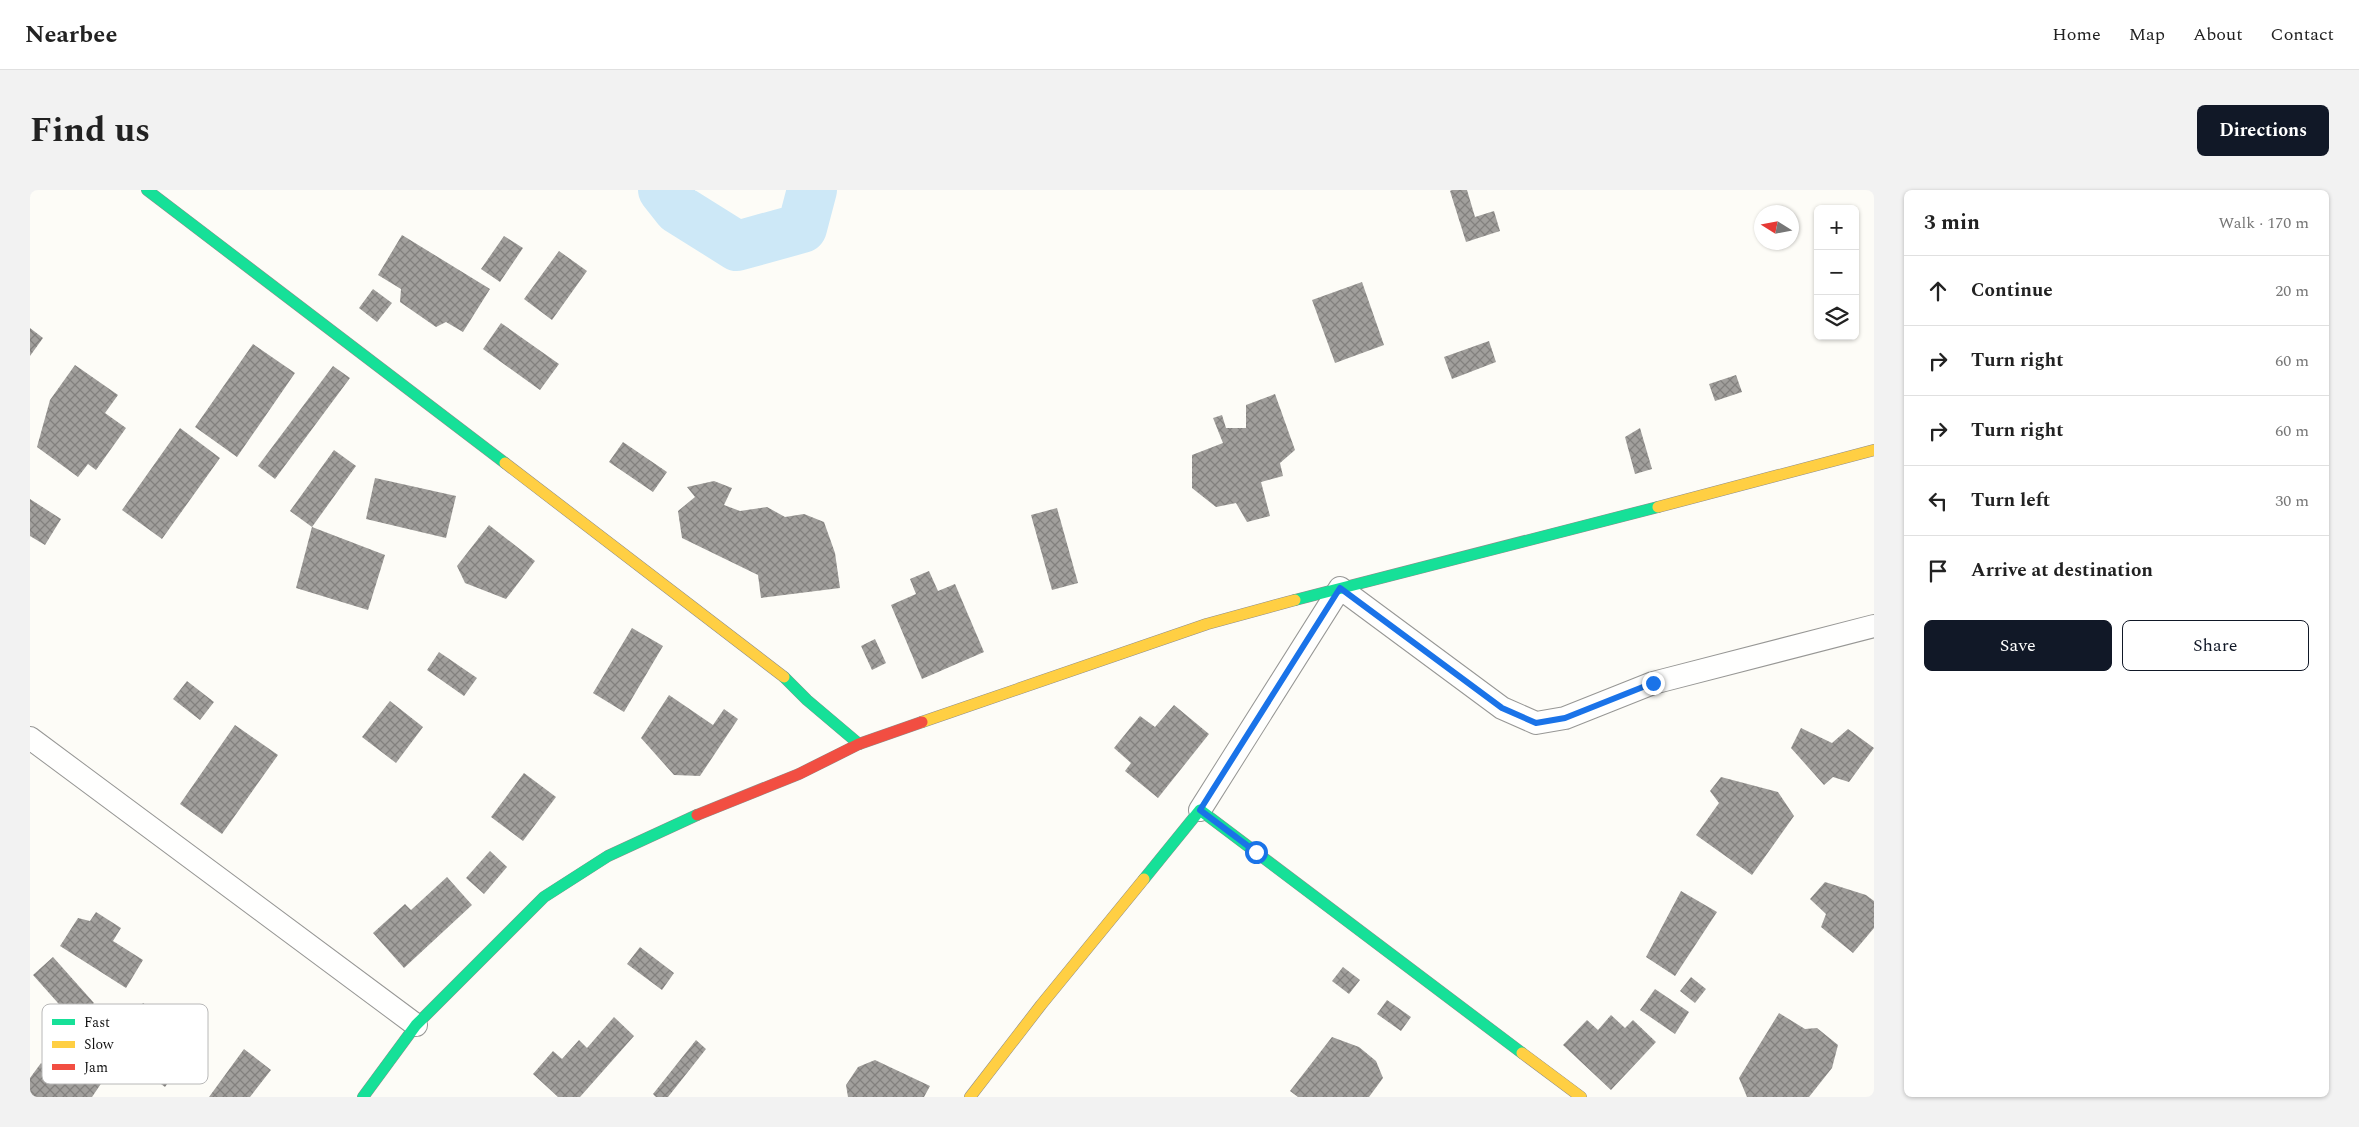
<!DOCTYPE html>
<meta charset="utf-8">
<style>
:root{--surface:#fff;--page:#f2f2f2;--text:#222;--muted:#767676;--line:#e0e0e0;--accent:#111827}
body{margin:0;font-family:Spectral,serif;background:var(--page);color:var(--text)}
.controls{position:absolute;right:15px;top:15px;display:grid;overflow:hidden;border-radius:8px;box-shadow:0 1px 4px #0004}
.controls button{width:45px;height:45px;display:grid;place-items:center;padding:0;border:0;border-bottom:1px solid var(--line);background:var(--surface);color:var(--text);font:25px sans-serif}
.compass{position:absolute;left:1724px;top:15px;width:45px;height:45px;border-radius:50%;background:var(--surface);box-shadow:0 1px 4px #0004;rotate:281deg}
.stop{position:absolute;width:15px;height:15px;margin:-11px;border:4px solid #1a73e8;border-radius:50%;background:#fff}
.stop.end{background:#1a73e8;border-color:#fff;box-shadow:0 1px 5px #0008}
.list{margin:0;padding:0;list-style:none}
h2{display:flex;justify-content:space-between;align-items:center;height:65px;margin:0;padding:0 20px;font-size:21px}
h2 small{font-size:16px;font-weight:400;color:var(--muted)}
.list li{display:grid;grid-template-columns:32px 1fr auto;gap:15px;align-items:center;box-sizing:border-box;height:70px;padding:0 20px;border-top:1px solid var(--line)}
.list b{display:block;font-size:19px;white-space:nowrap}
.list em{font-size:16px;font-style:normal;color:var(--muted)}
.actions{display:flex;gap:10px;padding:15px 20px}
.actions a{flex:1;padding:11px 0;border:1px solid var(--accent);border-radius:8px;text-align:center;font-size:18px;color:var(--accent)}
.actions .main{background:var(--accent);color:#fff}
.icon{flex:none;width:28px;height:28px;fill:none;stroke:currentColor;stroke-width:2;stroke-linecap:round;stroke-linejoin:round}
.map{position:relative;flex:none;width:1844px;height:907px;overflow:hidden;border-radius:8px}
header{display:flex;align-items:center;gap:30px;box-sizing:border-box;height:70px;padding:0 25px;background:var(--surface);border-bottom:1px solid var(--line)}
header strong{font-size:24px}
nav{display:flex;gap:28px;margin-inline-start:auto;font-size:18px}
.intro{display:flex;align-items:center;justify-content:space-between;box-sizing:border-box;height:120px;padding:0 30px}
h1{margin:0;font-size:35px}
.button{padding:12px 22px;border-radius:8px;background:var(--accent);color:#fff;font-size:18px;font-weight:700}
main{display:flex;gap:30px;padding:0 30px}
aside{flex:1;background:var(--surface);border-radius:8px;box-shadow:0 1px 4px #0004}
.map>svg:first-child{display:block}
</style>
<header>
<strong>Nearbee</strong>
<nav><a>Home</a><a>Map</a><a>About</a><a>Contact</a></nav>
</header>
<div class="intro"><h1>Find us</h1><a class="button">Directions</a></div>
<main>
<div class="map">
<svg width="1844" height="907" viewBox="0 0 1844 907">
<defs>
<pattern id="building-cross-hatch" width="8" height="8" patternUnits="userSpaceOnUse" patternTransform="scale(1.25)"><rect width="8" height="8" fill="#a19f9c"/><path d="M0 0l8 8M0 8l8-8" fill="none" stroke="#82807e"/></pattern>
</defs>
<rect width="100%" height="100%" fill="#fdfcf7"/>
<g fill="none" stroke-linecap="round" stroke-linejoin="round">
<path stroke="#cde8f7" stroke-width="50" d="M633 0 648 19 707 56 772 38 782 0"/>
</g>
<path fill="url(#building-cross-hatch)" d="M1422 0H1437L1445 27 1464 21 1470 41 1436 52 1420 1Z
M372 45 460 99 433 142 416 132 406 137 370 112 371 99 348 85Z
M474 46 493 58 470 92 451 79Z
M529 61 557 81 522 130 494 109Z
M1332 92 1354 155 1305 173 1282 110Z
M343 99 362 113 347 132 329 118Z
M471 133 529 174 510 200 453 159Z
M0 138 13 148 0 166Z
M1459 151 1466 172 1422 189 1414 167Z
M223 154 265 183 207 267 165 237Z
M45 175 88 205 75 223 96 238 66 280 58 274 48 287 7 257 20 210Z
M303 176 320 188 245 289 228 276Z
M1706 185 1712 202 1685 211 1679 194Z
M1245 204 1265 260 1250 273 1253 286 1231 292 1240 326 1217 332 1206 313 1186 317 1162 298V265L1193 253 1183 228 1192 225 1196 238H1216V215Z
M150 238 190 268 132 349 92 320Z
M1610 238 1622 279 1605 284 1595 247Z
M593 252 637 282 623 302 579 272Z
M304 260 326 276 282 337 260 321Z
M345 288 426 306 416 348 336 329Z
M684 291 702 298 694 315 710 321 737 317 755 327 774 324 794 332 805 363 810 398 731 408 728 385 652 348 648 321 665 307 657 297Z
M0 309 31 329 15 355 0 346Z
M1027 318 1048 393 1022 400 1001 325Z
M459 335 505 371 476 409 435 393 427 376Z
M282 337 355 365 338 420 266 398Z
M899 381 908 401 925 394 954 462 892 489 861 415 886 404 880 389Z
M602 438 633 456 594 522 563 503Z
M845 449 856 473 842 480 831 456Z
M409 462 447 488 434 506 397 480Z
M157 491 184 512 170 530 143 509Z
M639 505 683 535 694 519 708 529 670 586 644 585 611 548Z
M360 511 393 537 366 573 332 547Z
M1144 515 1179 544 1128 608 1095 581 1101 573 1084 558 1110 526 1125 537Z
M205 535 248 565 192 644 150 614Z
M1771 538 1802 553 1818 539 1844 558 1819 592 1803 587 1794 595 1761 558Z
M494 583 526 607 493 651 461 627Z
M1691 587 1748 602 1764 626 1722 685 1666 645 1689 613 1680 601Z
M460 661 477 677 454 704 436 688Z
M417 687 442 715 374 778 343 743 375 714 381 720Z
M1795 692 1836 705 1844 711V738L1823 763 1791 737 1796 724 1780 709Z
M1651 701 1687 722 1645 786 1616 767Z
M66 722 91 738 83 751 113 770 96 798 30 756 48 728 60 731Z
M610 757 644 783 632 800 597 774Z
M23 767 64 813 44 831 3 785Z
M1313 777 1330 790 1319 804 1302 791Z
M1661 787 1676 799 1665 813 1650 801Z
M1625 799 1659 822 1645 844 1610 820Z
M1357 810 1381 827 1371 841 1347 824Z
M113 813 167 853 135 897 81 857Z
M1749 823 1775 839 1787 838 1808 855 1802 878 1779 907H1717L1709 888Z
M1581 825 1595 838 1603 830 1626 852 1581 900 1533 855 1557 830 1568 840Z
M584 827 604 846 550 907H528L503 884 523 861 532 869 549 850 557 858Z
M1302 847 1329 857 1346 871 1353 888 1339 907H1268L1260 901Z
M38 848 81 879 62 907H0V888L11 873 17 878Z
M666 850 676 859 638 907H626L623 904Z
M214 859 241 880 220 907H179Z
M845 870 900 896 894 907H818L816 895 828 877Z"/>
<g fill="none" stroke-linecap="round" stroke-linejoin="round">
<defs>
<path id="street" d="M0 548 386 835
M1170 620 1310 398 1472 518 1506 533 1535 528 1623 493 1844 436"/>
<path id="fast" d="M117 0 475 273
M1265 410 1628 317
M754 487 777 510 829 554
M1114 689 1170 620 1492 863
M333 907 386 835 514 707 578 666 667 625"/>
<path id="slow" d="M475 273 754 487
M1628 317 1844 260
M892 532 1177 434 1265 410
M1492 863 1551 907
M940 907 1011 815 1114 689"/>
<path id="jam" d="M667 625 769 584 829 554 892 532"/>
</defs>
<use href="#street" stroke="#979795" stroke-width="24"/>
<use href="#fast" stroke="#8e8d8b" stroke-width="12"/>
<use href="#slow" stroke="#8e8d8b" stroke-width="12"/>
<use href="#jam" stroke="#8e8d8b" stroke-width="12"/>
<use href="#street" stroke="#fffffe" stroke-width="22"/>
<use href="#fast" stroke="#16e098" stroke-width="11"/>
<use href="#slow" stroke="#ffcf43" stroke-width="11"/>
<use href="#jam" stroke="#f24e42" stroke-width="11"/>
</g>
<g fill="none" stroke-linecap="round" stroke-linejoin="round">
<path stroke="#1a73e8" stroke-width="6" d="M1226 662 1170 620 1310 398 1472 518 1506 533 1535 528 1623 493"/>
</g>
<rect x="12" y="814" width="166" height="80" rx="8" fill="#fff" stroke="#b8b8b8" stroke-width="1"/>
<rect x="22" y="829" width="23" height="6" fill="#16e098"/>
<rect x="22" y="851" width="23" height="7" fill="#ffcf43"/>
<rect x="22" y="874" width="23" height="6" fill="#f24e42"/>
<g font-size="14" fill="#111">
<text x="54" y="837">Fast</text>
<text x="54" y="859">Slow</text>
<text x="54" y="882">Jam</text>
</g>
</svg>
<div class="controls">
<button>+</button>
<button>−</button>
<button><svg class="icon" aria-label="layers" viewBox="0 0 24 24"><path d="M12 4l9 5-9 5-9-5zM3 14l9 5 9-5"/></svg></button>
</div>
<svg class="compass" viewBox="-18 -18 36 36"><path d="M0-13l5 13h-10z" fill="#e53935"/><path d="M0 13l5-13h-10z" fill="#767676"/></svg>
<div class="stop" style="left:1226px;top:662px"></div>
<div class="stop end" style="left:1623px;top:493px"></div>
</div>
<aside>
<h2>3 min<small>Walk · 170 m</small></h2>
<ul class="list">
<li><svg class="icon" aria-label="ahead" viewBox="0 0 24 24"><path d="M12 20V5M6 11l6-6 6 6"/></svg><div><b>Continue</b></div><em>20 m</em></li>
<li><svg class="icon" aria-label="right" viewBox="0 0 24 24"><path d="M7 20v-9h11M14 6l5 5-5 5"/></svg><div><b>Turn right</b></div><em>60 m</em></li>
<li><svg class="icon" aria-label="right" viewBox="0 0 24 24"><path d="M7 20v-9h11M14 6l5 5-5 5"/></svg><div><b>Turn right</b></div><em>60 m</em></li>
<li><svg class="icon" aria-label="left" viewBox="0 0 24 24"><path d="M17 20v-9H6M10 6l-5 5 5 5"/></svg><div><b>Turn left</b></div><em>30 m</em></li>
<li><svg class="icon" aria-label="arrive" viewBox="0 0 24 24"><path d="M6 21V4h12l-3 4 3 4H6"/></svg><div><b>Arrive at destination</b></div></li>
</ul>
<div class="actions"><a class="main">Save</a><a>Share</a></div>
</aside>
</main>
